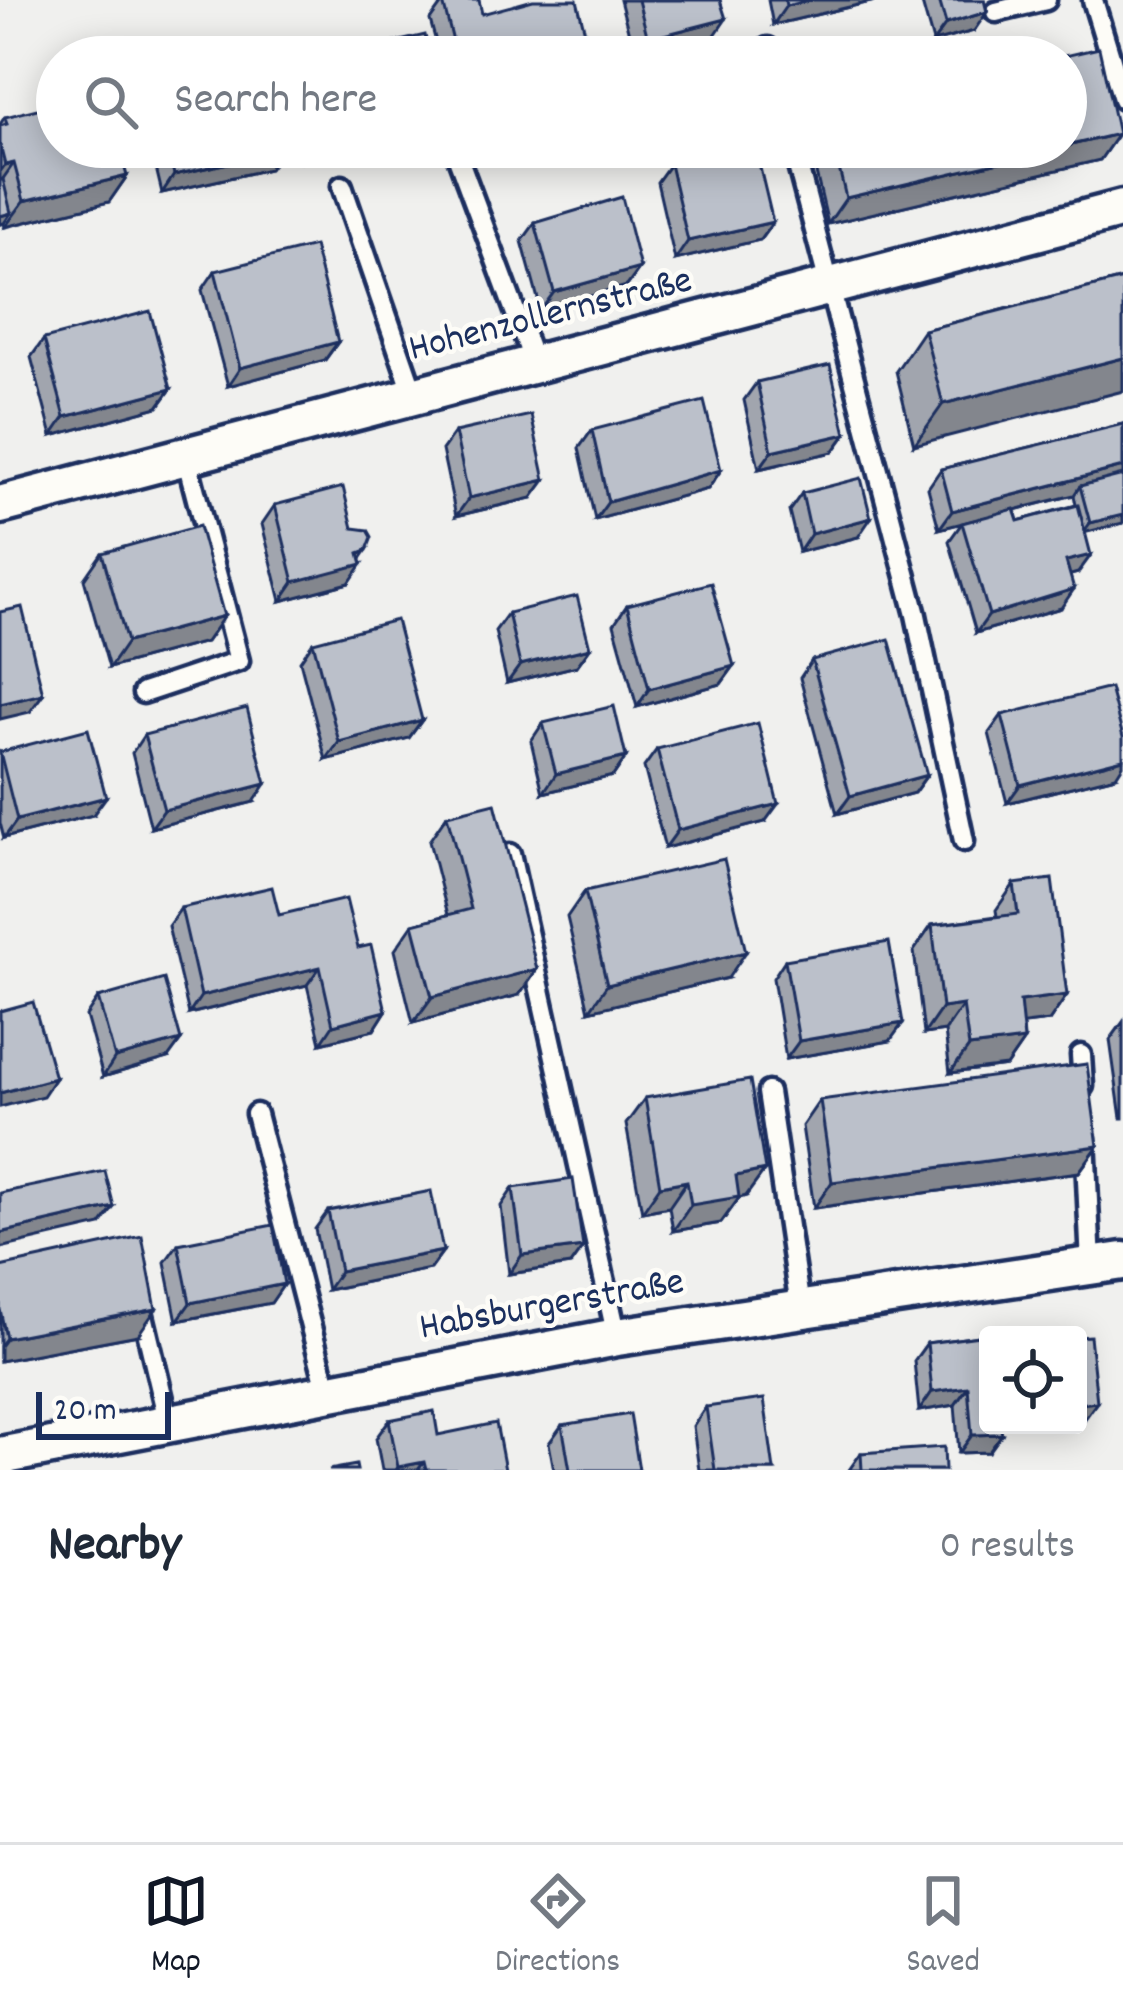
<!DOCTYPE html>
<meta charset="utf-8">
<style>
:root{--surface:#fff;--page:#f2f2f3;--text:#1f2937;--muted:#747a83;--line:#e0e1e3;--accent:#111827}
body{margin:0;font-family:Dekko,sans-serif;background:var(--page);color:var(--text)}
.controls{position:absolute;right:36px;bottom:36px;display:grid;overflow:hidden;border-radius:12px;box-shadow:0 6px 30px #0003}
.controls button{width:108px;height:108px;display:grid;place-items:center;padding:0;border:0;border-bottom:3px solid var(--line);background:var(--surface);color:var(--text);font:60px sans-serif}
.scale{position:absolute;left:36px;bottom:30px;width:135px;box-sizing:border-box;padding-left:12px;border:6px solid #1b2f5e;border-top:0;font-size:33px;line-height:42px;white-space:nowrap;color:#1b2f5e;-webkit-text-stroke:9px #fdfcf7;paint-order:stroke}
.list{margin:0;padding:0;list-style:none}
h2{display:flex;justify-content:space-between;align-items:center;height:156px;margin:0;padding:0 48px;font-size:51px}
h2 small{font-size:39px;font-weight:400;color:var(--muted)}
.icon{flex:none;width:66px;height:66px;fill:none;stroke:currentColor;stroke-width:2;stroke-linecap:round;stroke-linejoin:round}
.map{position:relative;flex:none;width:1123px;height:1470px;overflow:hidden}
.search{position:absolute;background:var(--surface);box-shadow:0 6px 30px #0003;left:36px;right:36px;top:36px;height:132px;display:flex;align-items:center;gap:30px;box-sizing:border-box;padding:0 42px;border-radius:66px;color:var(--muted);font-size:45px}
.sheet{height:372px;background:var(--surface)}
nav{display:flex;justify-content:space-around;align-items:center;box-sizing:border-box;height:168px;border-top:3px solid var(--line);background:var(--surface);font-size:33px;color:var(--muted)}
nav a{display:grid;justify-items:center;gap:6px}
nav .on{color:var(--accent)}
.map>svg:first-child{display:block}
</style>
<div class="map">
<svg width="1123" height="1470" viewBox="0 0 1123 1470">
<rect width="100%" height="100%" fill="#f0f0ee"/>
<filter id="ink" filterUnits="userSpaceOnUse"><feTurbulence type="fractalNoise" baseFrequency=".00833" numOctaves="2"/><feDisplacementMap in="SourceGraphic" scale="24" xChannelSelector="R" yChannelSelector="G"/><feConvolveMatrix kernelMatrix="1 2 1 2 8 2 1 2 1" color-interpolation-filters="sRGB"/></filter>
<g filter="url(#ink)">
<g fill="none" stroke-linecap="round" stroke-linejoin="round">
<defs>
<path id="lane" d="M1093 0 1123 99
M996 12 1046 0
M768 48 770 57
M454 147 535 365
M793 147 916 615 964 841
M342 186 414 395
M143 693 239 661 185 453
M510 854 617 1337
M1081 1055 1083 1086
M768 1092 800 1307
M256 1114 327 1389
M1085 1138 1091 1265
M140 1302 168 1420"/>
<path id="street" d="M0 505 1123 209
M0 1456 617 1337 1123 1261"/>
</defs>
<use href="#lane" stroke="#1b2f5e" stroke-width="27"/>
<use href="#street" stroke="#1b2f5e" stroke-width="45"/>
<use href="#lane" stroke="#fdfcf7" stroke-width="18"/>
<use href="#street" stroke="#fdfcf7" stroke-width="36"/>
</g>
<path fill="#a1a5ae" stroke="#1b2f5e" stroke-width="3" fill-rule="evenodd" d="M620 0H720L713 38 635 57Z
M768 0H879L773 25Z
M921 0H984L974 31 933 42Z
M443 2 482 14 591 57H440L430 20Z
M43 115 127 176 109 202 5 227 4 223 0 224V124L5 117Z
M1118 134 1100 160 828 224 810 147H1066Z
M151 147H281L282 151 269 169 162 193Z
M300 147H372L304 162Z
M670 164 773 222 760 240 675 260 657 182Z
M535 223 640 268 627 286 541 310 522 241Z
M215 271 338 342 325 360 228 386 202 290Z
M1123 279 914 445 896 371 924 330Z
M44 339 171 389 158 407 52 436 31 357Z
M757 382 846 434 833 452 759 469 744 400Z
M1123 424V523L1085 532 1078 573 1070 575 1061 608 976 633 949 541 962 523 939 529 928 488 941 469ZM1074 495 1076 505 1018 521 1015 510Z
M592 430 721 470 708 489 595 520 579 448Z
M455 432 532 498 456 516 442 450Z
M802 493 858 537 799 552 789 511Z
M275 505 361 559 349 583 281 601 262 524Z
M102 553 224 616 206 642 109 668 84 579Z
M627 605 734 666 721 684 637 707 614 624Z
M508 613 590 648 577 666 507 683 495 631Z
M313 642 422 720 409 738 326 760 300 661Z
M812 660 927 775 914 793 837 814 800 678Z
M1002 715 1116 776 1007 803 989 733Z
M543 723 626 757 613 776 543 793 531 741Z
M144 735 254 802 151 828 132 753Z
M657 749 765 822 665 848 644 767Z
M0 752 93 815 4 838 0 823Z
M447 815 537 969 519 995 413 1023 395 950 413 924 448 915 429 841Z
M1014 884 1067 995 1049 1021 1023 1024 1024 1040 1006 1066 950 1073 945 1031 924 1034 914 951 932 925 997 916 996 910Z
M585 891 728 978 589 1011 567 917Z
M181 908 279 915 358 948 386 1011 374 1030 321 1043 307 985 189 1014 168 926Z
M785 960 890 1041 786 1059 773 978Z
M98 998 168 1058 103 1077 86 1016Z
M1123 1022V1118H1121L1110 1040Z
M645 1098 746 1196 739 1198 721 1223 673 1231 669 1207 642 1212 626 1124Z
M820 1100 1098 1146 1079 1172 814 1208 802 1126Z
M513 1188 570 1265 509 1274 501 1206Z
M328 1211 443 1251 430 1269 327 1290 315 1229Z
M178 1244 284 1284 271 1303 177 1321 165 1262Z
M0 1267 138 1335 0 1361Z
M987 1335 989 1452 959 1453 955 1405 919 1411 914 1361 927 1343Z
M706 1407 774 1470H699L693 1426Z
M389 1420 438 1435 505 1470H382L376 1438Z
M562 1425 639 1470H554L549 1443Z
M861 1453 945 1470H849Z"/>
<path fill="#83868d" stroke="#1b2f5e" stroke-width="3" d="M813 0H879L773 25 786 6Z
M987 12 974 31 933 42 946 24Z
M726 19 713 38 636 57 648 39Z
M1118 134 1100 160 828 224 846 198Z
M314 147H372L304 162Z
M282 151 269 169 162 193 174 175Z
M14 163 0 183V172L5 165Z
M127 176 109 202 5 227 24 201Z
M11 213 4 223 0 224V216Z
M773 222 760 240 675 260 688 241Z
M640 268 627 286 541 310 554 292Z
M338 342 325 360 228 386 240 368Z
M1123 358V391L914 445 943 404Z
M171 389 158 407 52 436 65 417Z
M846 434 833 452 759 469 772 451Z
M1123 467V476L1080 486 1074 495 939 529 952 511Z
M721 470 708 489 595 520 608 502Z
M545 480 532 498 456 516 469 498Z
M1123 515V523L1083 533 1090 523Z
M871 518 858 537 799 552 811 534Z
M367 550 356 566 362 564 349 583 281 601 294 582Z
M1091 555 1078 573 1053 580 1066 561Z
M1074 589 1061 608 976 633 989 615Z
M224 616 206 642 109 668 127 642Z
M590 648 577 666 507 683 520 665Z
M734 666 721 684 637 707 649 689Z
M43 694 30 712 0 719V704Z
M422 720 409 738 326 760 339 742Z
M626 757 613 776 543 793 556 774Z
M1123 759V765L1116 776 1007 803 1020 785Z
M927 775 914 793 837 814 850 796Z
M266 784 254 802 151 828 164 810Z
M106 797 93 815 4 838 17 820Z
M778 804 765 822 665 848 678 830Z
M746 952 728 978 589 1011 607 985Z
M320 967 307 985 189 1014 201 996Z
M537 969 519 995 413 1023 432 997Z
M1067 995 1049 1021 1001 1027 1020 1001Z
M963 1005 945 1031 924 1034 942 1008Z
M386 1011 374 1030 321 1043 333 1025Z
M903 1023 890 1041 786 1059 799 1041Z
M181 1040 168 1058 103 1077 115 1058Z
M1024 1040 1006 1066 950 1073 969 1047Z
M55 1078 43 1096 0 1107V1093Z
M1098 1146 1079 1172 814 1208 832 1182Z
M765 1170 746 1196 739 1198 721 1223 673 1231 691 1205 736 1176Z
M687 1181 669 1207 642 1212 660 1186Z
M114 1207 101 1225 0 1248V1233Z
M583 1247 570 1265 509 1274 522 1255Z
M443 1251 430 1269 327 1290 340 1271Z
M284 1284 271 1303 177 1321 190 1303Z
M156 1309 138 1335 0 1361V1346L6 1338Z
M968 1387 955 1405 919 1411 932 1392Z
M1097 1402 1084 1420 1078 1421V1404Z
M1002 1434 989 1452 959 1453 972 1435Z
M424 1462 418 1470H396L398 1467Z"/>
<path fill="#bbc0ca" stroke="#1b2f5e" stroke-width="3" d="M450 0H479L482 14 533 0H577L591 57H494L493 50 468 57H457L443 2Z
M638 0H720L726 19 648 39Z
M785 0H813L786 6Z
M939 0H984L987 12 946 24Z
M425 35 430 57H349V53Z
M1099 48 1118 134 1066 146V57H1060Z
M41 108 43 115 57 111V147H119L127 176 24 201 14 163 5 165 0 145V126L7 124 5 117Z
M168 147H281L282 151 174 175Z
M741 147H755L773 222 688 241 670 164Z
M834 147H1063L846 198Z
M3 179 11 213 0 216V180Z
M622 197 640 268 554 292 535 223Z
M314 246 338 342 240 368 215 271Z
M1123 279V358L943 404 924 330Z
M150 311 171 389 65 417 44 339Z
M830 365 846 434 772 451 757 382Z
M704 401 721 470 608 502 592 430Z
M531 415 545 480 469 498 455 432Z
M1123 424V467L952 511 941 469Z
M1123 475V515L1090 523 1080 486Z
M861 478 871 518 811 534 802 493Z
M343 487 353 528 368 530 372 537 367 550 359 553 362 564 294 582 275 505Z
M1078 505 1091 555 1066 561 1074 589 989 615 962 523 1014 509 1018 521Z
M199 526 224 616 127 642 102 553Z
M711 583 734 666 649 689 627 605Z
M577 596 590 648 520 665 508 613Z
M22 607 43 694 0 704V612Z
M396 620 422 720 339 742 313 642Z
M889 639 927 775 850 796 812 660Z
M1110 688 1123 737V759L1020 785 1002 715Z
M614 706 626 757 556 774 543 723Z
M247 708 266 784 164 810 144 735Z
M758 723 778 804 678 830 657 749Z
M88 729 106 797 17 820 0 752Z
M495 803 537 969 432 997 413 924 471 909 447 815Z
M724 859 746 952 607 985 585 891Z
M1052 879 1067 995 1020 1001 1024 1040 969 1047 963 1005 942 1008 932 925 1018 914 1014 884Z
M272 887 279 915 346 899 358 948 371 945 386 1011 333 1025 320 967 201 996 181 908Z
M889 942 903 1023 799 1041 785 960Z
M164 979 181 1040 115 1058 98 998Z
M33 1002 55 1078 0 1093V1011Z
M1087 1064 1098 1146 832 1182 820 1100Z
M750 1080 765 1170 736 1176 739 1197 691 1205 687 1181 660 1186 645 1098Z
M105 1171 114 1207 0 1233V1193Z
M573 1179 583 1247 522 1255 513 1188Z
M431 1191 443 1251 340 1271 328 1211Z
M273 1225 284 1284 190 1303 178 1244Z
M142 1236 156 1309 6 1338 0 1309V1267Z
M987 1335 988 1425H1000L1002 1434 972 1435 968 1387 932 1392 927 1343Z
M1090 1336 1097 1402 1078 1404V1337Z
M764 1399 774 1470H715L706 1407Z
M434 1411 438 1435 496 1423 505 1470H426L424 1462 398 1467 389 1420Z
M630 1414 639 1470H570L562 1425Z
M944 1447 945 1470H862L861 1453Z
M356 1465 357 1470H329Z"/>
</g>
<g text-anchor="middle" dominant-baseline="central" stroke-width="9" stroke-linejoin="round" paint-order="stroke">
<g font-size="39" fill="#1b2f5e" stroke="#fdfcf7">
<text transform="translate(551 317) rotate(-14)">Hohenzollernstraße</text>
<text transform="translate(552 1307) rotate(-10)">Habsburgerstraße</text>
</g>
</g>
</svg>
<div class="controls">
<button><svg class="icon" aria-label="locate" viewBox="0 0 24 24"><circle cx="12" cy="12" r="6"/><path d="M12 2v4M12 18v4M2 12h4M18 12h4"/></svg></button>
</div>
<div class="scale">20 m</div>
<div class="search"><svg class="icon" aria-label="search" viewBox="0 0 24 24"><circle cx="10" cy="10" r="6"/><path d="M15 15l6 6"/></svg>Search here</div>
</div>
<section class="sheet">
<h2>Nearby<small>0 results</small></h2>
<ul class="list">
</ul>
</section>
<nav>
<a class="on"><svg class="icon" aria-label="map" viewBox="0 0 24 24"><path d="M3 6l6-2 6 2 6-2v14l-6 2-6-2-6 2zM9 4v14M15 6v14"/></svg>Map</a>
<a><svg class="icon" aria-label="directions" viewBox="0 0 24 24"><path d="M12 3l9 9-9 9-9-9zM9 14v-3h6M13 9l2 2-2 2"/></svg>Directions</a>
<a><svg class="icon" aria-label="saved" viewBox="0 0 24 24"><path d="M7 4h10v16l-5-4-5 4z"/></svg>Saved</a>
</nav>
